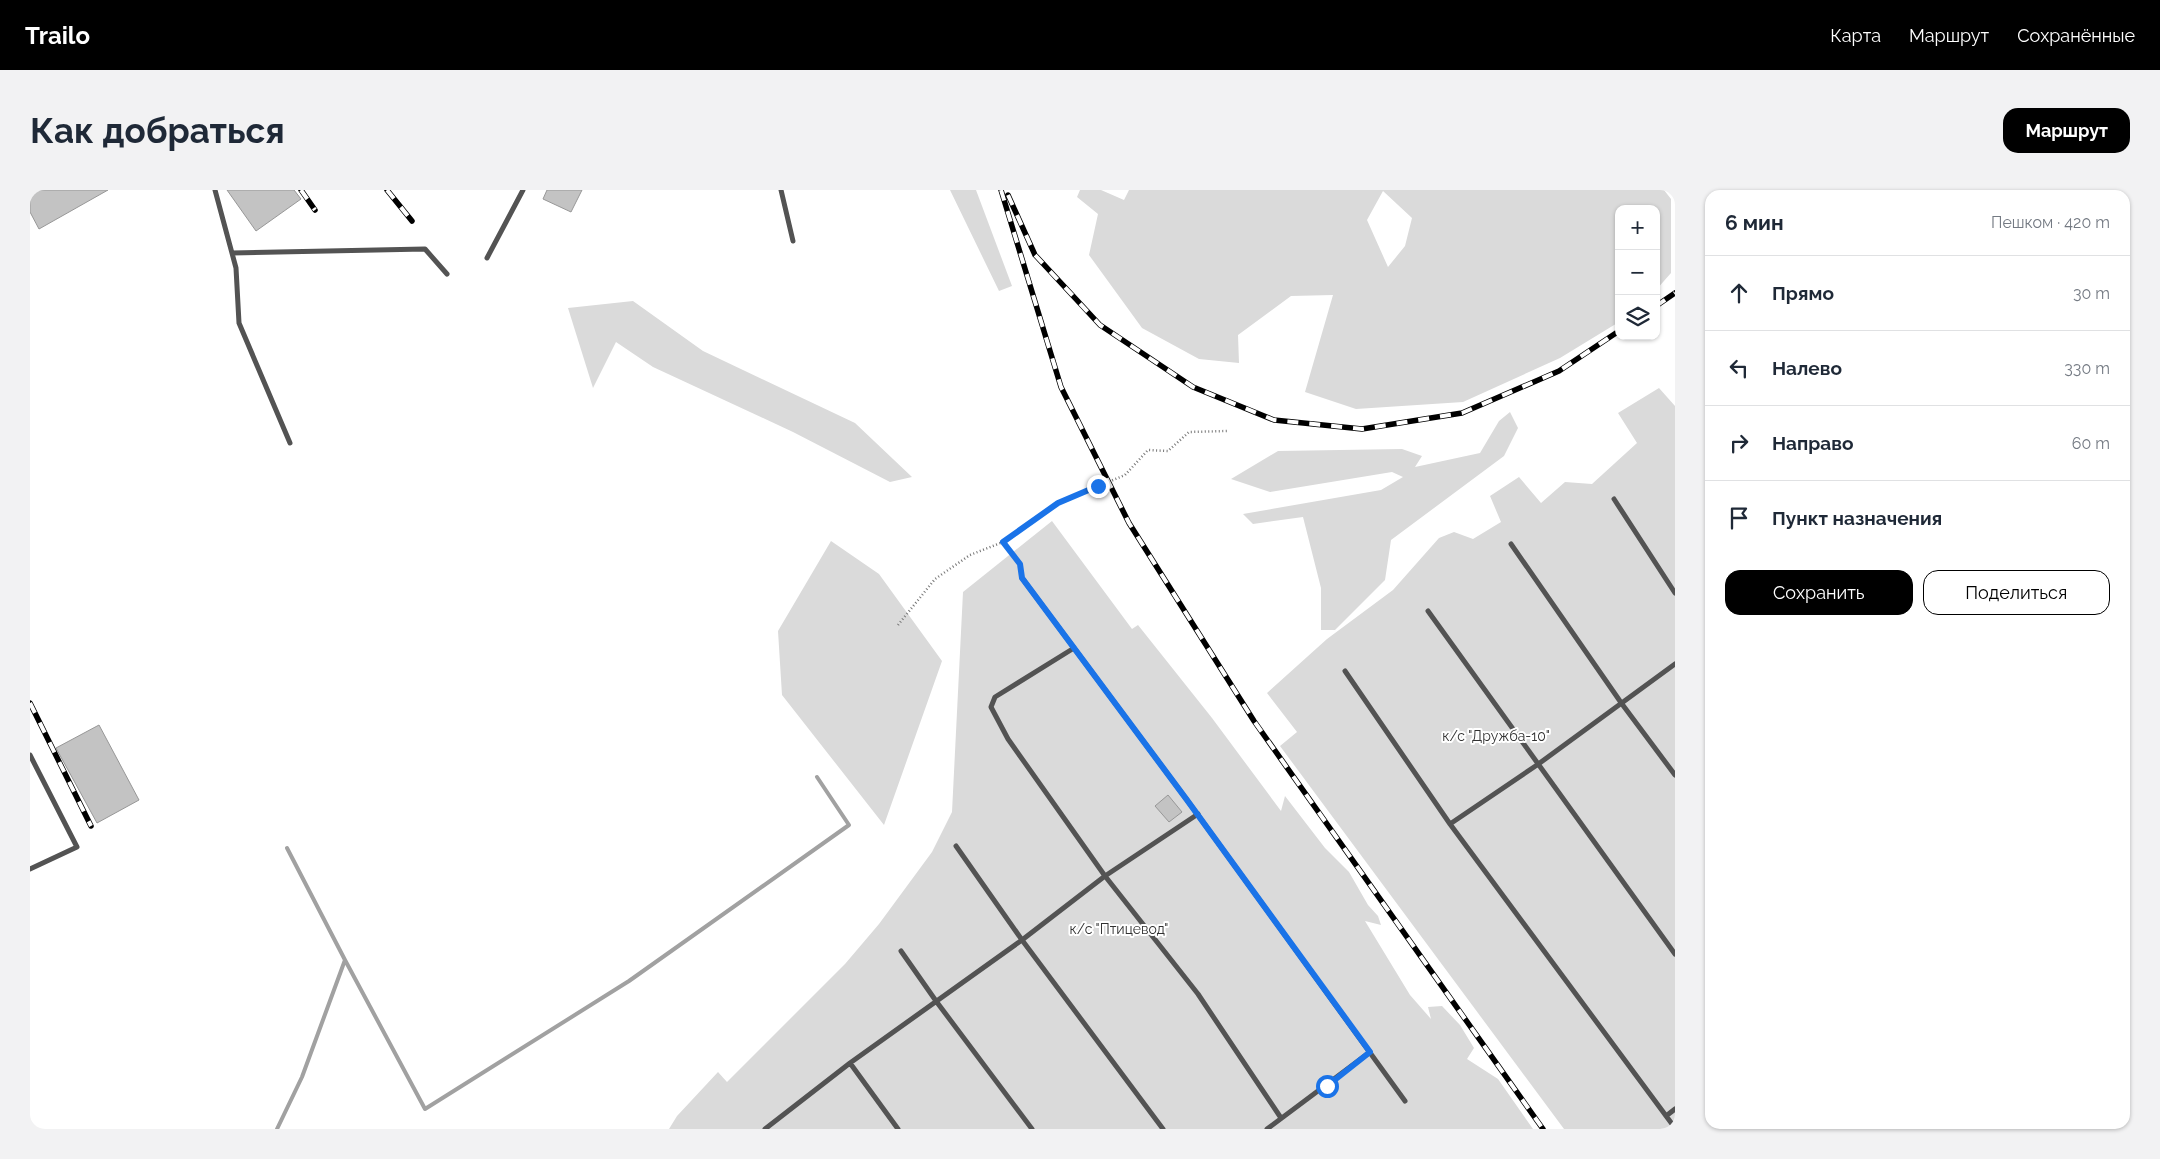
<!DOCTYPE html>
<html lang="ru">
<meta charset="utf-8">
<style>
:root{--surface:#fff;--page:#f2f2f3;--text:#1f2937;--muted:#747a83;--line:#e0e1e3;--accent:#000}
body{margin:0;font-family:Raleway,sans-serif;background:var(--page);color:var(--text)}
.controls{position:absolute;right:15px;top:15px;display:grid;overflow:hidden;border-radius:10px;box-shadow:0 1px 4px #0004}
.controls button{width:45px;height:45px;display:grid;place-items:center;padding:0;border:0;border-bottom:1px solid var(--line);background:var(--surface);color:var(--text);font:25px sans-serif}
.stop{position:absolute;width:15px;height:15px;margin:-11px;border:4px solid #1a73e8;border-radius:50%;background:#fff}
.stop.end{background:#1a73e8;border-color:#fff;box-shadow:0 1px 5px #0008}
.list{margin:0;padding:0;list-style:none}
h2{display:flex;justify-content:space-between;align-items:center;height:65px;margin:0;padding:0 20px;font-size:21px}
h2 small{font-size:16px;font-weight:400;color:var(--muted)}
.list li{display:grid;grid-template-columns:32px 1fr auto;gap:15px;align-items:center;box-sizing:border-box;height:75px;padding:0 20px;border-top:1px solid var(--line)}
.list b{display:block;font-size:19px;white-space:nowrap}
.list em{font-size:16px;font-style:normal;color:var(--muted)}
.actions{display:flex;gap:10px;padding:15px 20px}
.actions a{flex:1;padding:11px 0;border:1px solid var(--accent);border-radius:15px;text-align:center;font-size:18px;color:var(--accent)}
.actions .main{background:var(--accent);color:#fff}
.icon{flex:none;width:28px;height:28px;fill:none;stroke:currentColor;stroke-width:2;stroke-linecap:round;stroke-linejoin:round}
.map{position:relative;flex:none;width:1645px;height:939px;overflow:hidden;border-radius:15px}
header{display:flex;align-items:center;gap:30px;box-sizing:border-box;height:70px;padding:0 25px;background:var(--accent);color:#fff}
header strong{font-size:24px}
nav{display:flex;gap:28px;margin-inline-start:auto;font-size:18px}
.intro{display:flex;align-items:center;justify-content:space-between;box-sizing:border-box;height:120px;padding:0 30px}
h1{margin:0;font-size:35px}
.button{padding:12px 22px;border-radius:15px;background:var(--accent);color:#fff;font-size:18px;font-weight:700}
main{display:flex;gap:30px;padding:0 30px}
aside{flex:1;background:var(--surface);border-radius:15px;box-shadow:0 1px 4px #0004}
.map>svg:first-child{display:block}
</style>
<header>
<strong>Trailo</strong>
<nav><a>Карта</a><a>Маршрут</a><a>Сохранённые</a></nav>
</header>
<div class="intro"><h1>Как добраться</h1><a class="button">Маршрут</a></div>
<main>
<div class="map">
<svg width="1645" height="939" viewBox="0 0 1645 939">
<rect width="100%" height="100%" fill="#fff"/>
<path fill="#dadada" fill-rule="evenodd" d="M920 0H946L982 96 969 101Z
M1050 0H1071L1094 10 1099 0H1634L1641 9V83L1626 100V19H1589V132L1530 168 1433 212 1326 219 1275 202 1303 105 1261 106 1208 145 1209 173 1169 169 1112 138 1059 65 1068 24 1047 7ZM1353 1 1382 28 1375 56 1358 77 1337 30Z
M603 111 673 161 825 233 882 287 860 292 763 242 623 177 586 152 563 198 538 118Z
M1629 198 1645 216V939H1534L1250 556 1267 542 1237 503 1297 449 1363 400 1409 348 1424 342 1443 349 1471 332 1460 306 1489 287 1511 313 1535 292 1562 294 1607 253 1588 223Z
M1480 222 1488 238 1474 266 1361 350 1355 390 1305 440H1291V398L1273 327 1223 334 1213 324 1351 300 1373 287 1362 282 1240 302 1201 289 1248 261 1372 259 1392 266 1385 277 1450 263 1469 231Z
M1022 331 1102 439 1108 435 1182 528 1251 621 1255 606 1295 658 1319 682 1338 715 1348 726 1351 735 1335 731 1380 805 1401 829 1398 817 1412 816 1430 835 1444 858 1437 869 1468 889 1503 939H639L647 926 688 882 697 892 815 774 849 734 902 662 922 622 933 402Z
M801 351 849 384 912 471 854 635 752 505 748 441Z"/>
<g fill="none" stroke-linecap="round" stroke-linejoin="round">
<path stroke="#a1a1a1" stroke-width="4" d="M315 770 395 919 599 791 819 635 787 587
M247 939 272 887 315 770 257 658"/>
</g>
<path fill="#c3c3c3" stroke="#979797" d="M8 0H78L9 39 0 22V4Z
M197 0H264L271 9 226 41Z
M517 0H552L541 22 513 9Z
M69 535 109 610 67 633 26 558Z
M1138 605 1152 622 1139 632 1125 616Z"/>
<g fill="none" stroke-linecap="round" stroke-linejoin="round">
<path stroke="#757575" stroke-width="2.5" stroke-dasharray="1 2.5" stroke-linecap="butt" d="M991 381 990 374 973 352 1028 313 1095 285 1118 260 1138 261 1159 242 1197 241
M868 435 905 389 940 365 973 352"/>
<path stroke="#535353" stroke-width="5" d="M185 0 206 78 209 133 260 253
M751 0 763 51
M202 63 395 59 417 84
M457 68 493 0
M1584 309 1645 403
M1481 354 1592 514 1645 585
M992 388 1157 610 1375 911
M1398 421 1645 764
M1044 458 965 507 961 517 978 549 1075 686 1168 804 1251 928
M1315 481 1420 634 1645 938
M0 565 47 657 0 679
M1420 634 1507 575 1645 474
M926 656 992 750 1133 939
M871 761 906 811 1002 939
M820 873 868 939
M1636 926 1645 919
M735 939 820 873 992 750 1075 686 1168 624
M1237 939 1340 862"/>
<defs>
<path id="rail" d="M271 0 285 20
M357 0 382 31
M971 0 1031 197 1099 333 1224 531 1513 939
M978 5 1005 65 1070 135 1163 197 1244 230 1332 239 1432 223 1529 181 1589 141
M1626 116 1645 103
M0 513 61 636"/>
</defs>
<use href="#rail" stroke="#000" stroke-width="5.5"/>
<use href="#rail" stroke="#fff" stroke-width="4" stroke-dasharray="11" stroke-linecap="butt"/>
</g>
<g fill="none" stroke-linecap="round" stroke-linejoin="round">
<path stroke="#1a73e8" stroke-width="6" d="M1068 296 1028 313 973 352 990 374 992 388 1157 610 1340 862 1297 896"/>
</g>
<g text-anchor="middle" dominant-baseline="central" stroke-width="4" stroke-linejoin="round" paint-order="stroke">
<g font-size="14" fill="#313131" stroke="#fff">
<text x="1466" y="546">к/с "Дружба-10"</text>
<text x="1089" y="739">к/с "Птицевод"</text>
</g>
</g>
</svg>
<div class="controls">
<button>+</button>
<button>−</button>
<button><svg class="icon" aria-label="layers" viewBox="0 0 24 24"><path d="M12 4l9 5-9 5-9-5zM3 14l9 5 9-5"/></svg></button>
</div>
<div class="stop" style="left:1297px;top:896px"></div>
<div class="stop end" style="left:1068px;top:296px"></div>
</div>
<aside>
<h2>6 мин<small>Пешком · 420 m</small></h2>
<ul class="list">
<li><svg class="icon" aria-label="ahead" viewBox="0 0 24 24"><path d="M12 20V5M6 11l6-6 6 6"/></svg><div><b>Прямо</b></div><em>30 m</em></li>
<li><svg class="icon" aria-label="left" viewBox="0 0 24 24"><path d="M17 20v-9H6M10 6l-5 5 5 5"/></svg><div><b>Налево</b></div><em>330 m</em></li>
<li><svg class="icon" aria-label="right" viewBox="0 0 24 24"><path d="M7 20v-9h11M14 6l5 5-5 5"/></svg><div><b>Направо</b></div><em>60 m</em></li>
<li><svg class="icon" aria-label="arrive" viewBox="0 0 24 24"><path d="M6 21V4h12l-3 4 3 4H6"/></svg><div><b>Пункт назначения</b></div></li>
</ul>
<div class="actions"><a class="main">Сохранить</a><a>Поделиться</a></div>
</aside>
</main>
